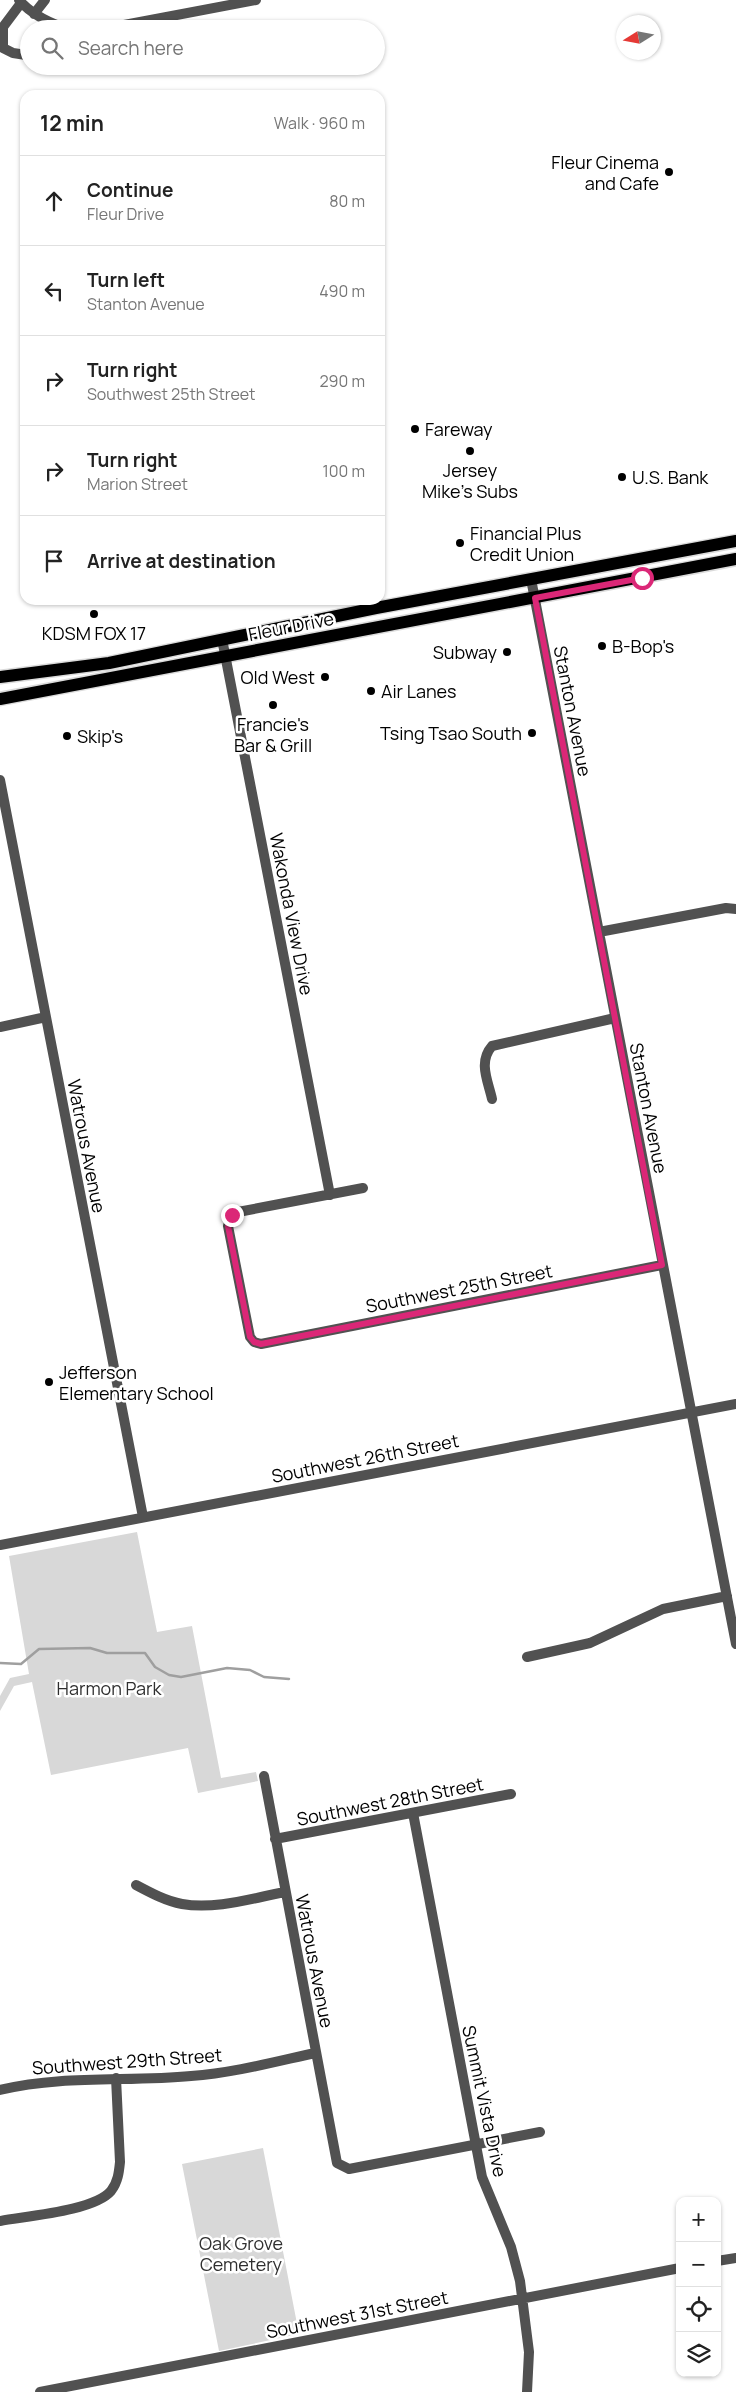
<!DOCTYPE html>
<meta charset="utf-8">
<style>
:root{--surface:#fff;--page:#f2f2f2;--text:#222;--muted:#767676;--line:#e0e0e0}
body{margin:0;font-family:Manrope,sans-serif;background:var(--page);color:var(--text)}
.controls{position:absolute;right:15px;bottom:15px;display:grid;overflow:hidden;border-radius:10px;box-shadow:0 1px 4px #0004}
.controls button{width:45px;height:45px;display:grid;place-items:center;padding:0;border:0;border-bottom:1px solid var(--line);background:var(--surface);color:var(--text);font:25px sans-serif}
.compass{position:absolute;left:616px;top:15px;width:45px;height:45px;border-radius:50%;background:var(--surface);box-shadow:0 1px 4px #0004;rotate:259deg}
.stop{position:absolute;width:15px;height:15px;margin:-11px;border:4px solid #db2777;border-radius:50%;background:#fff}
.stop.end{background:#db2777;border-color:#fff;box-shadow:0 1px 5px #0008}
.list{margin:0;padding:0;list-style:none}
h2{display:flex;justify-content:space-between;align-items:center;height:65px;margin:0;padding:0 20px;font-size:21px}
h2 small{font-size:16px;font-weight:400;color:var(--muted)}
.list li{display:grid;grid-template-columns:32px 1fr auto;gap:15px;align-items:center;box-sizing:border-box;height:90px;padding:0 20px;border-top:1px solid var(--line)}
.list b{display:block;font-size:19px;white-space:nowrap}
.list p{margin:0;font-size:16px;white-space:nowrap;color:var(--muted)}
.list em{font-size:16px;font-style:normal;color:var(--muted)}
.icon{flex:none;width:28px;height:28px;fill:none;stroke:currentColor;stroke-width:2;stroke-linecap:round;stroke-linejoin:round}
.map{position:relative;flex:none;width:736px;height:2392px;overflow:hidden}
.search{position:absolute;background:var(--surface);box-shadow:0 1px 4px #0004;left:20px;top:20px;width:365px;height:55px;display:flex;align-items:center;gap:12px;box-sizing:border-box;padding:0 18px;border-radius:28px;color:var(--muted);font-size:19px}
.panel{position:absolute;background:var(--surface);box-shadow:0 1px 4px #0004;left:20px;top:90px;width:365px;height:515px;border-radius:15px}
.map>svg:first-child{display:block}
</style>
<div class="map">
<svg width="736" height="2392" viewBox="0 0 736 2392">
<rect width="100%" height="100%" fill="#fff"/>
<path fill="#d8d8d8" d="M137 1532 157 1632 192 1626 221 1778 256 1772 258 1781 198 1793 188 1748 51 1775 32 1682 14 1686 0 1711V1696L10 1678 29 1674 9 1556Z
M263 2148 299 2334 219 2351 182 2164Z"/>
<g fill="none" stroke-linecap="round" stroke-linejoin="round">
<path stroke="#9f9f9f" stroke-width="2.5" d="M0 1663 21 1664 39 1649 90 1648 107 1653H145L155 1667 169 1675 181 1677 227 1668 250 1670 264 1677 289 1679"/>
<defs>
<path id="primary" d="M0 677 109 663 376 608 736 541
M0 699 736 559"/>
</defs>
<use href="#primary" stroke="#dbdbdb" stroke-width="15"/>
<path stroke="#515151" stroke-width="10" d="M19 0C32 15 49 23 68 29
M21 3 3 27V48L13 53 26 55 29 51
M34 14 45 0
M103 29 256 0
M531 579 736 1644
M222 639 330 1195
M0 780 143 1517
M599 932 726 908 736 909
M0 1027 46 1017
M492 1099C488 1081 478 1062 492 1046L615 1018
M363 1188 238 1212 232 1215 228 1226 250 1337 254 1342 261 1344 662 1265
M0 1545 736 1404
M527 1657 590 1643 663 1609 727 1596
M264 1776 337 2163 349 2169 540 2132
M413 1813 482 2177 511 2247 520 2281 529 2352 527 2392
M275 1839 511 1794
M136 1885C151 1893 166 1901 182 1904 215 1910 253 1898 285 1892
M0 2090C63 2075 127 2082 191 2076 233 2073 274 2062 315 2053
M0 2221C27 2216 94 2211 111 2191 118 2182 119 2172 120 2162L116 2078
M717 2261 736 2258
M40 2392 680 2268"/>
<use href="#primary" stroke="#000" stroke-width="12"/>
</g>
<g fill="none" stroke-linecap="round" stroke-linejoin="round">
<path stroke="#db2777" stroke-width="6" d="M232 1215 228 1226 250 1337 254 1342 261 1344 662 1265 535 598 642 578"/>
</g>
<g fill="#000" stroke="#fff" stroke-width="2">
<circle cx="669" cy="172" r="5"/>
<circle cx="415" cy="429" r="5"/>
<circle cx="470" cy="451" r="5"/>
<circle cx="622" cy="477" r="5"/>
<circle cx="460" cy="543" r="5"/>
<circle cx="94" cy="614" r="5"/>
<circle cx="602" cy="646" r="5"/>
<circle cx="507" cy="652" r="5"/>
<circle cx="325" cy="677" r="5"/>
<circle cx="371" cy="691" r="5"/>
<circle cx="273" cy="705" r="5"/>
<circle cx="532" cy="733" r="5"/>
<circle cx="67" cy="736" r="5"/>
<circle cx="49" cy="1382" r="5"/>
</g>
<g text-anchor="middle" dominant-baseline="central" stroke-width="5" stroke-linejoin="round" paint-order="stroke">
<g font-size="18" fill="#000" stroke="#fff" text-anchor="start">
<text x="659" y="162" text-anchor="end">Fleur Cinema<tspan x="659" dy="21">and Cafe</tspan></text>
<text x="425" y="429">Fareway</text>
<text x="470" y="470" text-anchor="middle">Jersey<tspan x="470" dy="21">Mike's Subs</tspan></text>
<text x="632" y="477">U.S. Bank</text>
<text x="470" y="533">Financial Plus<tspan x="470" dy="21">Credit Union</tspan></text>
<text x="94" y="633" text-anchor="middle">KDSM FOX 17</text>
<text x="612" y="646">B-Bop's</text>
<text x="497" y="652" text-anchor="end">Subway</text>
<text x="315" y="677" text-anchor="end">Old West</text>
<text x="381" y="691">Air Lanes</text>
<text x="273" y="724" text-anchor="middle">Francie's<tspan x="273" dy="21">Bar &amp; Grill</tspan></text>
<text x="522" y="733" text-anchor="end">Tsing Tsao South</text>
<text x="77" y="736">Skip's</text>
<text x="59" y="1372">Jefferson<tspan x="59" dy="21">Elementary School</tspan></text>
</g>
<g font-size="18" fill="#000" stroke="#fff">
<text transform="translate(291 626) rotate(-11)">Fleur Drive</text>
<text transform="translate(573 711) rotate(79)">Stanton Avenue</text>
<text transform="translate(292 914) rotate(79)">Wakonda View Drive</text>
<text transform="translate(649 1108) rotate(79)">Stanton Avenue</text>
<text transform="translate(87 1146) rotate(79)">Watrous Avenue</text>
<text transform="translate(459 1288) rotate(-11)">Southwest 25th Street</text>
<text transform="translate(365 1458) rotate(-11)">Southwest 26th Street</text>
<text transform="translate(390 1801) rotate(-11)">Southwest 28th Street</text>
<text transform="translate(315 1961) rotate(79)">Watrous Avenue</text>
<text transform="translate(127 2061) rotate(-4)">Southwest 29th Street</text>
<text transform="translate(485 2101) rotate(78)">Summit Vista Drive</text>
<text transform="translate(357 2314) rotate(-11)">Southwest 31st Street</text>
</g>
<g font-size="18" fill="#2f2f2f" stroke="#fff">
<text x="109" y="1688">Harmon Park</text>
<text x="241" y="2243">Oak Grove<tspan x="241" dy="21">Cemetery</tspan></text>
</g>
</g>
</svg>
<div class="controls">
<button>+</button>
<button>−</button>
<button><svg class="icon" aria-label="locate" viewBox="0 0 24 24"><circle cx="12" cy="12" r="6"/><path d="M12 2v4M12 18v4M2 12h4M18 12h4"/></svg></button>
<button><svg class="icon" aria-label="layers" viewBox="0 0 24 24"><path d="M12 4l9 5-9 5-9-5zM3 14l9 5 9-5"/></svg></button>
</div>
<svg class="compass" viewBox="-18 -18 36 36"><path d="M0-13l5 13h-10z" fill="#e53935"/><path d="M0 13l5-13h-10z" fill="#767676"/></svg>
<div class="stop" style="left:642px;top:578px"></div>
<div class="stop end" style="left:232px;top:1215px"></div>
<div class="search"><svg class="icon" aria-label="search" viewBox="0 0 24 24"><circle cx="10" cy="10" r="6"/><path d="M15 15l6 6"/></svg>Search here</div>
<section class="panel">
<h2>12 min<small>Walk · 960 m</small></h2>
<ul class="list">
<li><svg class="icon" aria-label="ahead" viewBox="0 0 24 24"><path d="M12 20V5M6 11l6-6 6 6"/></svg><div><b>Continue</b><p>Fleur Drive</p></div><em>80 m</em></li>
<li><svg class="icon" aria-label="left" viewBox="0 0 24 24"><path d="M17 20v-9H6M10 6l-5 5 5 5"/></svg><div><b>Turn left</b><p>Stanton Avenue</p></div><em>490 m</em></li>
<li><svg class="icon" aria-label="right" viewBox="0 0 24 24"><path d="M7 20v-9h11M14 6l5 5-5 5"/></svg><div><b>Turn right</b><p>Southwest 25th Street</p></div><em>290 m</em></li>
<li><svg class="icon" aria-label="right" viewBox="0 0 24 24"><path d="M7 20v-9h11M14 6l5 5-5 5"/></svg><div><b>Turn right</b><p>Marion Street</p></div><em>100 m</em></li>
<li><svg class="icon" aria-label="arrive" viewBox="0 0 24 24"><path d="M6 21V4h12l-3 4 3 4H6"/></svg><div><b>Arrive at destination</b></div></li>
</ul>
</section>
</div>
